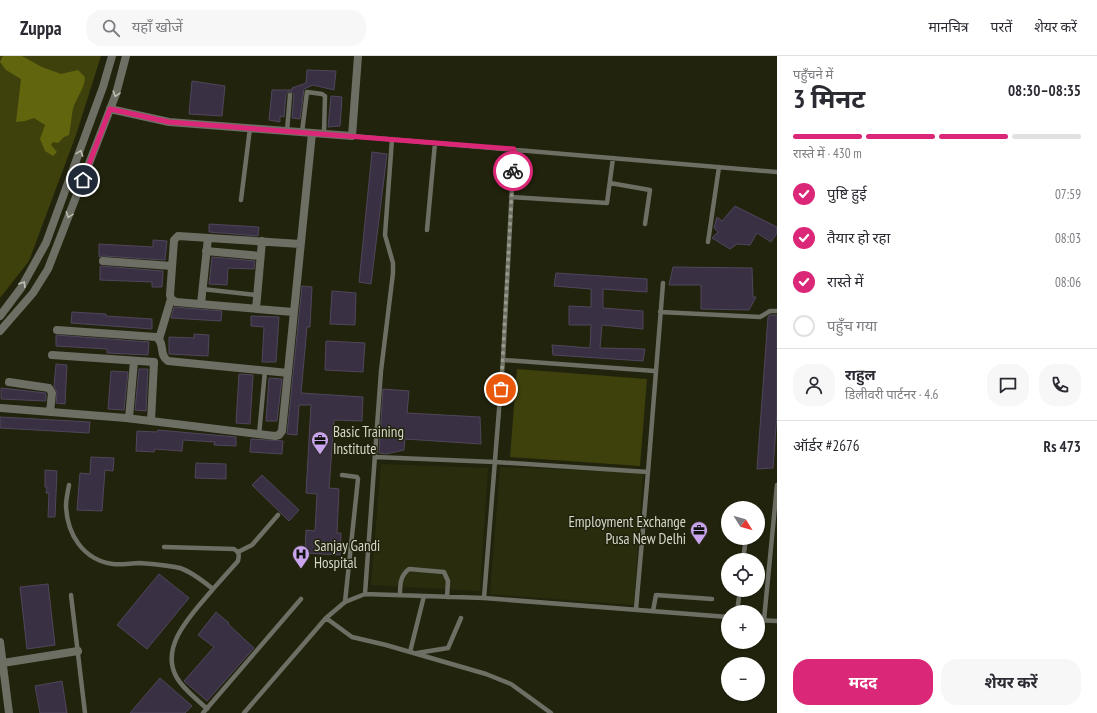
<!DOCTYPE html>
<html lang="hi">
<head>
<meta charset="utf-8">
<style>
  body { margin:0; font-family:"PT Sans Narrow","Noto Sans Devanagari",sans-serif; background:#f7f7f7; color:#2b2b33; height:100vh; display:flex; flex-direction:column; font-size:15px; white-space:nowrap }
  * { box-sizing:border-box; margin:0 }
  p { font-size:13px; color:#7c7c81 }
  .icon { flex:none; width:22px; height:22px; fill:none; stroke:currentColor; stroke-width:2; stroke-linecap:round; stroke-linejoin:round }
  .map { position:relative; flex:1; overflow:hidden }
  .details { display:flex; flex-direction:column; background:#fff; width:320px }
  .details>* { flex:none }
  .needle { width:26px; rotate:127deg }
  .buttons { position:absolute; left:721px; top:445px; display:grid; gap:8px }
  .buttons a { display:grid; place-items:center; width:44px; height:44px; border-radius:50%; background:#fff; box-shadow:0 1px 3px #0004; font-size:20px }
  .pin { position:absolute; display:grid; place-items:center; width:34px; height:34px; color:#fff; margin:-17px; border:2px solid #fff; border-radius:50%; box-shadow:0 1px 4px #0007 }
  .courier { position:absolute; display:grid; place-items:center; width:40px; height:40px; margin:-20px; border:3px solid #db2777; border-radius:50%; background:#fff; color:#222; box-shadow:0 1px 5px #0007 }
  .summary em { font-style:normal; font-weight:700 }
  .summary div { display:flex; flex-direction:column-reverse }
  .summary { display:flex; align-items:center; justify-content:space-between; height:68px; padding:0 16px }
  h1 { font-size:26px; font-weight:700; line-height:30px }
  .bar { display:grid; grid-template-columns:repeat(4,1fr); gap:6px 4px; align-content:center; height:48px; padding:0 16px }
  .bar i { height:5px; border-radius:3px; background:#e1e1e2 }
  .bar .on { background:#db2777 }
  .bar p { grid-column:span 4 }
  .line { display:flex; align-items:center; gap:10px; padding:0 16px; border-top:1px solid #e1e1e2 }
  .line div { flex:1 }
  .round { display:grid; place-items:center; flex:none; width:42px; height:42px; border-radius:16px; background:#f7f7f7 }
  ol { padding:0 16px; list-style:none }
  li { display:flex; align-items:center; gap:12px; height:44px }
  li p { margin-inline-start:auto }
  li .icon { padding:4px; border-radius:50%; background:#db2777; color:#fff; stroke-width:4 }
  li:last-child { color:#7c7c81 }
  li i { width:22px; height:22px; border:2px solid #e1e1e2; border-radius:50% }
  .button { display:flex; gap:8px; margin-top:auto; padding:8px 16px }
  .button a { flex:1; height:46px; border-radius:16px; background:#db2777; color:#fff; font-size:16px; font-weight:700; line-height:46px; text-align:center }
  .button a+a { background:#f7f7f7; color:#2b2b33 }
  header { display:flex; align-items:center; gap:24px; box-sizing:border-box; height:56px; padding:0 20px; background:#fff; border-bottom:1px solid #e1e1e2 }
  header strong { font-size:19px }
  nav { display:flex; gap:22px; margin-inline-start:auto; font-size:14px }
  .search { width:280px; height:36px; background:#f7f7f7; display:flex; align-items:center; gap:10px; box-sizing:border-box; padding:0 14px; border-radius:16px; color:#7c7c81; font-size:15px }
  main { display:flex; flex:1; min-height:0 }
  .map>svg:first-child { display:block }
</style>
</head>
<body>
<header>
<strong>Zuppa</strong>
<div class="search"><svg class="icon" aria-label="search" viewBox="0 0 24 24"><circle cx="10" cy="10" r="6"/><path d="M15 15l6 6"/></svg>यहाँ खोजें</div>
<nav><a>मानचित्र</a><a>परतें</a><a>शेयर करें</a></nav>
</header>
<main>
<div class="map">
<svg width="777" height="657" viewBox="0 0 777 657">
  <rect width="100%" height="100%" fill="#21230d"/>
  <path fill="#2a2c0e" d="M381,408L488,412L480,535L371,529Z
    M500,411L643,417L634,549L490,538Z"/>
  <path fill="#3e410c" d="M0,0H101L76,79L29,205L0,242Z
    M517,313L647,323L640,410L510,401Z"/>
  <path fill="#61650d" d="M3,0H22L42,11L61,18L78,14L85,21C85,33 76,41 73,53C71,62 71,70 69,79L64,81L58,87L53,86L51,89L57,96L53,100L45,95L40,83L45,69L34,62L25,65L16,66L21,23L6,14L0,6Z"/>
  <path fill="#3a3044" stroke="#50465b" d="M307,14L336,15L334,34L313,29L304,33L300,63L292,62L294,39L292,36H288L286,39L284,61L280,60V66L269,64L272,34H292V32L306,27Z
    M192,25L225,30L222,60L189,58Z
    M331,40L342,41L340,70L328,71Z
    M372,96L387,98L371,228L359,226Z
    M735,150L777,171V177L771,186L757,177L750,189L737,188L730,193L712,182L718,176L714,172L717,161L722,165Z
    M209,168L259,171L258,180L209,176Z
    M153,184L167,185L165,204L103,200L99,201V188L153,191Z
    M212,201L255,205L254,213L228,212L227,229L209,228Z
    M100,210L163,215L162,231H152V226L100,224Z
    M673,211L752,212L753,241H756L749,254L701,253V229H669Z
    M556,217L647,223V236L603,233V252L643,255V273L602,269L600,292L645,293L643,305L553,299L552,289L590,292L591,269H569V250L591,251V233L554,230Z
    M302,230L312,231L310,271H307L301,337L363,341L362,365L334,364L329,432L339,433L337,477H341L340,499L305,497L306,474L315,475L317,438L306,437L311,349H299L297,379L287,378Z
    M332,235L356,237L355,269L330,268Z
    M174,251L222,255L221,265L171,262Z
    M72,256L106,258V260L152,263V273L71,267Z
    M770,259H777V358L773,412L757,413L768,261Z
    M251,260L279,261L276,306H262L264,271L251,270Z
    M194,278L209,279L208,300L169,298V281L194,282Z
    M56,279L149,286L148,299L107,297V293L56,290Z
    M326,285L365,287L363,316L325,314Z
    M56,308L67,309L65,348L56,347L57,337L54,330Z
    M139,313H148L146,355L135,354Z
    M111,315L128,316L124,354L108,353Z
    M239,318L253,319L250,368L236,367Z
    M269,322L282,323L277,365H266Z
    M1,332L46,337V345L1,343Z
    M383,333L409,335L407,357L480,361L481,388L405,383L404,394L386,398L379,397Z
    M0,361L90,366L89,377L0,372Z
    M158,374L236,381V390L214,389L215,386L183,384L182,395L155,393L154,396L136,395L137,375L157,376Z
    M251,383L283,385L282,398L250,396Z
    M91,401L114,402L113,415L105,414L102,455L77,454L80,417L90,418Z
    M196,407L226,408V423L195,422Z
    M45,414L57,415L55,461H48L49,437H46L47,431H45Z
    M262,419L299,454L289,465L252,429Z
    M159,518L189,542L147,593L117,569Z
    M48,528L55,589L27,593L20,531Z
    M216,556L229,567L228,568L254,592L207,645L184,625L214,591L198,579Z
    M160,622L192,650L185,657H130Z
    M62,625L67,657H40L35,630Z"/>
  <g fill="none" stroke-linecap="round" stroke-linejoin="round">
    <path stroke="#6d6f64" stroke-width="4.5" d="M287,75L290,39
      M302,76L307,36L322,38L325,40L324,78
      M352,80L777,116
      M610,127L650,134L645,168
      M511,141L607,147L613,102
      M241,144L250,72
      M427,174L435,87
      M708,186L719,111
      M202,233L257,239
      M660,256L760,261L770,255H777
      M503,304L655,315
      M259,379L265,315
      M375,401L495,406L648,416
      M342,419L357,421L358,423L345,546
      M69,429C68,435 66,443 66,450C67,478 83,504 113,508C122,509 131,507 140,507C153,508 168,509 180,512C192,516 203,525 213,533C194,556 158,590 177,622C184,634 197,643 207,653
      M164,491L234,493C240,497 239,499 238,505L213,533
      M238,496L252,489L278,459
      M743,504L746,482
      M365,538L381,315L393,217V207L385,179L392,83
      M71,539L85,657
      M400,539C400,528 400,520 409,513L444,516L448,525L447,541
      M484,542L503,304L514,93
      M636,553L648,416L663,227
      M653,555L656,539L712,543
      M737,556L740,534
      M326,562L352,581L386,589L486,618L511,628L551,657
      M758,564L777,565
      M764,564L777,429
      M410,596L424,540
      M417,597L448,592L461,562
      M203,657L301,543
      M244,657L326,562L345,546L365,538L484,542L728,561"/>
    <path stroke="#6d6f64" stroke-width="8" d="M110,53L169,66L352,80L358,0
      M206,195L260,200
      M103,205L172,210
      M171,243L176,246L293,256
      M201,248L208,182
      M256,253L262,185
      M57,274L156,281C166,287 158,299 168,305L288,317
      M159,283L171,243L170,239L174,184L178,180L300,188
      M52,299L154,306L151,365
      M9,326L49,332L52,337L50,356
      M1,352L126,362L275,380L279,379L282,375L312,77
      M129,362L134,305
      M3,607L78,595"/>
    <path stroke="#6d6f64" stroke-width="8" d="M0,260L21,232L46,187L103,31L112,0
      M0,275L33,237L48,213L116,38L126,0
      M0,586L9,657"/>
  </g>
  <defs><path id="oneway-chevron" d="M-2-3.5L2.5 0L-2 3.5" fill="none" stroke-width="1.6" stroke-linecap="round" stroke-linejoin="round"/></defs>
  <g stroke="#bcbeb0">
    <use href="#oneway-chevron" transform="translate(116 38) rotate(108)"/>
    <use href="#oneway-chevron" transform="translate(80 97) rotate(-70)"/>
    <use href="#oneway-chevron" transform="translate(69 159) rotate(111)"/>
    <use href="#oneway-chevron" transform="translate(23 228) rotate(-58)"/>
  </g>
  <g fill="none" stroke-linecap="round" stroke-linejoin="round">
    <path stroke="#979988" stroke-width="4" stroke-dasharray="0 7.2" d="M501,333L513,115"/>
    <path stroke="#db2777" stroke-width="5" d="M83,124L110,53L169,66L514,93L513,115"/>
  </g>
  <defs>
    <g id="office-pin" transform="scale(0.9)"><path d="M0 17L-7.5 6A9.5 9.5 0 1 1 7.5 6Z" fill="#c9a5ee" stroke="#21230d"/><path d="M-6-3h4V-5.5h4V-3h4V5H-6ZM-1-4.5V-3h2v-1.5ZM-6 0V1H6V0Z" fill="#111"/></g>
    <g id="hospital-pin" transform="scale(0.9)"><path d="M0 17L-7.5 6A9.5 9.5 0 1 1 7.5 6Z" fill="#c9a5ee" stroke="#21230d"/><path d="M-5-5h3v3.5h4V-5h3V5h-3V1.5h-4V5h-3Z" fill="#111"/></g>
  </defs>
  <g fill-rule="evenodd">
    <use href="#office-pin" x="320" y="384"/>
    <use href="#office-pin" x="699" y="474"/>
    <use href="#hospital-pin" x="301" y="498"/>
  </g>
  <g text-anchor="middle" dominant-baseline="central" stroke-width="3" stroke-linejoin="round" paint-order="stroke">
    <g font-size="15" fill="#d6d8ca" stroke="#21230d" text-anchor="start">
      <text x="333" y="375">Basic Training<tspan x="333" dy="17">Institute</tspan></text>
      <text x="686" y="465" text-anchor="end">Employment Exchange<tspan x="686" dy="17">Pusa New Delhi</tspan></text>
      <text x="314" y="489">Sanjay Gandi<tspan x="314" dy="17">Hospital</tspan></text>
    </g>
  </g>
</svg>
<div class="buttons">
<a><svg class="needle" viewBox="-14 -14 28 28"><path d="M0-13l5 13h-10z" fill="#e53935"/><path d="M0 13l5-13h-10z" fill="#7c7c81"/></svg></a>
<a><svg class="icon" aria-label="locate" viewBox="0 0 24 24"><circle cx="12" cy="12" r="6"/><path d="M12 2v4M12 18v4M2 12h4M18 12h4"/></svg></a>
<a>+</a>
<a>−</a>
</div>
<div class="pin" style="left:501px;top:333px;background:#ea580c"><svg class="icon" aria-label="bag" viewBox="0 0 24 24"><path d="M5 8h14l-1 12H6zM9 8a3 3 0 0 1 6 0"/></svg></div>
<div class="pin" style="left:83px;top:124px;background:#1f2937"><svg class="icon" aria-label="home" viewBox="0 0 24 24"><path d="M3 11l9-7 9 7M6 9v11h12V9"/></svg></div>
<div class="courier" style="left:513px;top:115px"><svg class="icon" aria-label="bike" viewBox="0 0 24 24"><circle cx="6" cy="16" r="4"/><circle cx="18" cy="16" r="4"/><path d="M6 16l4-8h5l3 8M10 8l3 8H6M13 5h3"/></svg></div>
</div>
<section class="details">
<div class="summary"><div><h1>3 मिनट</h1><p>पहुँचने में</p></div><em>08:30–08:35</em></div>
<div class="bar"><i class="on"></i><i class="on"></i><i class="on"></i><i></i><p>रास्ते में · 430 m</p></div>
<ol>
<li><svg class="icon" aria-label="check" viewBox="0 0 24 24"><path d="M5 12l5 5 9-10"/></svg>पुष्टि हुई<p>07:59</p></li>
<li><svg class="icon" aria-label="check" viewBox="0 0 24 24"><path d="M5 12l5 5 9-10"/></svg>तैयार हो रहा<p>08:03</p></li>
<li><svg class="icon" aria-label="check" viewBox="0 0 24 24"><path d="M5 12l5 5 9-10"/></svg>रास्ते में<p>08:06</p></li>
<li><i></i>पहुँच गया</li>
</ol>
<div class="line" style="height:72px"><a class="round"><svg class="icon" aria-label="person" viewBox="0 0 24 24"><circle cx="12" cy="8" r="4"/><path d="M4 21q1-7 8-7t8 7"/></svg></a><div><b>राहुल</b><p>डिलीवरी पार्टनर · 4.6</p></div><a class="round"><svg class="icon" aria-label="chat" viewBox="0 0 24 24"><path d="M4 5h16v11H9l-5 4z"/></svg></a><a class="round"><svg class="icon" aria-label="phone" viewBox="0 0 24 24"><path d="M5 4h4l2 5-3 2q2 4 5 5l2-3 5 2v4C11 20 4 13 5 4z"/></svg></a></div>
<div class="line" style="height:52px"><div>ऑर्डर #2676</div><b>Rs 473</b></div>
<div class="button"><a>मदद</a><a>शेयर करें</a></div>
</section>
</main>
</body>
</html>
